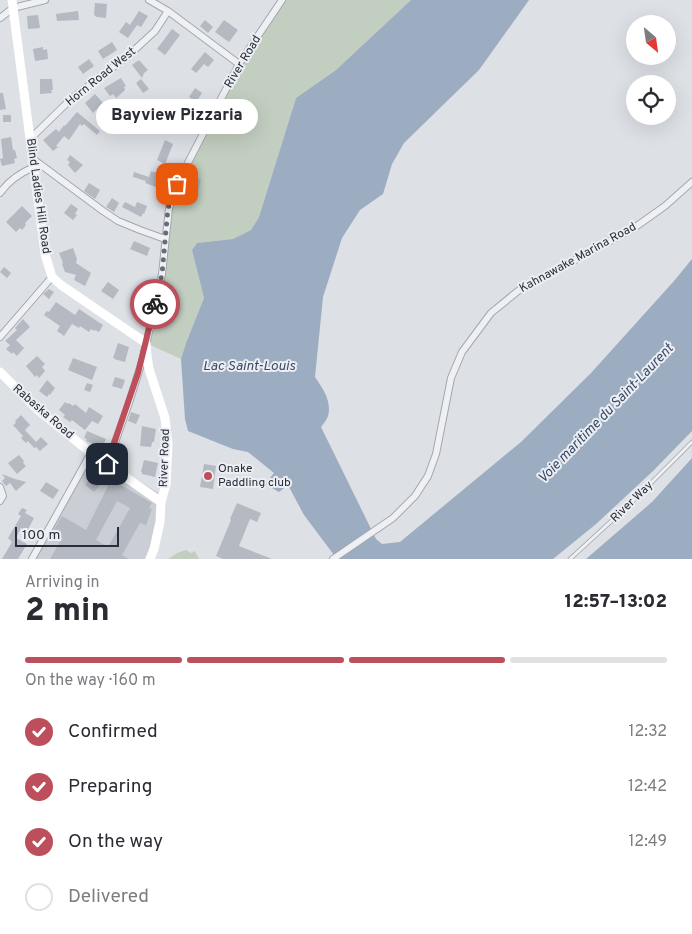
<!DOCTYPE html>
<html lang="en">
<head>
<meta charset="utf-8">
<style>
  body { margin:0; font-family:Overpass,sans-serif; background:#f7f7f7; color:#2b2b33; height:100vh; display:flex; flex-direction:column; font-size:19px; white-space:nowrap }
  * { box-sizing:border-box; margin:0 }
  p { font-size:16px; color:#7c7c81 }
  .icon { flex:none; width:28px; height:28px; fill:none; stroke:currentColor; stroke-width:2; stroke-linecap:round; stroke-linejoin:round }
  .map { position:relative; height:559px; overflow:hidden }
  .sheet { display:flex; flex-direction:column; background:#fff; flex:1 }
  .sheet>* { flex:none }
  .needle { width:32px; rotate:151deg }
  .controls { position:absolute; left:626px; top:15px; display:grid; gap:10px }
  .controls a { display:grid; place-items:center; width:50px; height:50px; border-radius:50%; background:#fff; box-shadow:0 5px 20px #0002; font-size:25px }
  .scale { position:absolute; left:15px; bottom:12px; width:104px; box-sizing:border-box; padding-left:5px; border:2px solid #282e39; border-top:0; font-size:14px; line-height:18px; white-space:nowrap; color:#282e39; -webkit-text-stroke:4px #eceef3; paint-order:stroke }
  .pin { position:absolute; display:grid; place-items:center; width:42px; height:42px; color:#fff; margin:-21px; border-radius:10px; box-shadow:0 2px 8px #0006 }
  .courier { position:absolute; display:grid; place-items:center; width:50px; height:50px; margin:-25px; border:4px solid #bc4f5b; border-radius:50%; background:#fff; color:#222; box-shadow:0 1px 6px #0007 }
  .bubble { position:absolute; height:35px; border-radius:18px; background:#fff; box-shadow:0 5px 20px #0002; font-size:16px; font-weight:800; line-height:35px; text-align:center }
  .headline em { font-style:normal; font-weight:800 }
  .headline div { display:flex; flex-direction:column-reverse }
  .headline { display:flex; align-items:center; justify-content:space-between; height:85px; padding:0 25px }
  h1 { font-size:32px; font-weight:800; line-height:38px }
  .bar { display:grid; grid-template-columns:repeat(4,1fr); gap:8px 5px; align-content:center; height:60px; padding:0 25px }
  .bar i { height:6px; border-radius:4px; background:#e1e1e2 }
  .bar .active { background:#bc4f5b }
  .bar p { grid-column:span 4 }
  ol { padding:0 25px; list-style:none }
  li { display:flex; align-items:center; gap:15px; height:55px }
  li p { margin-inline-start:auto }
  li .icon { padding:5px; border-radius:50%; background:#bc4f5b; color:#fff; stroke-width:4 }
  li:last-child { color:#7c7c81 }
  li i { width:28px; height:28px; border:2px solid #e1e1e2; border-radius:50% }
  .map>svg:first-child { display:block }
</style>
</head>
<body>
<div class="map">
<svg width="692" height="559" viewBox="0 0 692 559">
  <rect width="100%" height="100%" fill="#dde0e5"/>
  <path fill="#cbcfd5" d="M91,452L162,495L149,551L145,559H34Z"/>
  <path fill="#c2cebf" d="M282,0H411L336,70L296,98L259,217L251,230L233,239L197,243L192,250L204,298L186,343L181,359L146,343L162,274L169,208L239,64Z
    M186,550L191,553L195,551L199,559H168L177,553Z"/>
  <path fill="#9cacc1" d="M411,0H529L479,70L404,143L392,164L383,194L360,210L342,238L323,297L315,377C323,389 332,401 328,416C327,419 324,423 321,427L376,539L382,544L400,542L521,442L591,373L674,281L692,259V431L653,471L596,524L553,559H337L304,515L288,485L279,492L265,484L274,473L248,452L233,449L188,431L185,419L181,359L186,343L204,298L192,250L197,243L233,239L251,230L259,217L296,98L336,70Z
    M692,458V559H586L652,502Z"/>
  <path fill="#b5b9c1" fill-rule="evenodd" d="M95,3L107,4L106,18L97,17L94,15Z
    M78,11L79,20L57,21L56,14Z
    M139,11L148,16L141,27L137,25L128,38L119,32L126,22L130,25Z
    M38,15L40,28L28,29L27,16Z
    M205,20L213,27L208,33L200,26Z
    M224,20L238,30L229,42L215,32Z
    M172,29L180,35L165,55L157,49Z
    M112,42L117,50L103,59L98,51Z
    M43,47V50L47,49L48,59L35,61L33,49Z
    M205,52L214,60L208,67L204,64L196,73L191,69Z
    M89,59L94,66L83,74L78,67Z
    M139,60L148,70L144,73L142,78L132,65Z
    M121,78L126,86L124,87L125,90L116,98L113,94L110,96L104,88Z
    M40,79H52L53,90H51L52,93L40,94Z
    M141,79L149,89L143,93L136,83Z
    M195,88L202,93L196,102L189,97Z
    M0,93H3L6,109L0,110Z
    M95,94L103,103L93,113L85,103Z
    M178,102L186,108L175,126L166,120Z
    M77,112L100,131L97,135L84,124L82,126L80,124L69,140L64,136L56,146L58,147L53,151L43,140L56,129L59,132L64,125L65,126Z
    M3,115H11V122H3Z
    M11,137L13,150H15L17,158L14,159L15,163L2,166L0,159L3,158L1,139Z
    M165,140L173,144L165,164L157,160Z
    M70,155L83,165L75,173L68,165L70,162L67,160Z
    M151,171L160,174L156,187L145,183L146,181L133,177L134,172L149,177Z
    M188,174L201,180L198,190L192,187L191,189L182,186Z
    M89,183L100,190L95,199L84,191Z
    M112,198L119,203L114,212L106,207Z
    M125,202L135,207L137,202L147,206L144,214L143,213L141,217L122,207Z
    M71,204L78,209L75,214L77,215L73,220L64,213Z
    M22,206L32,216L25,223L26,225L22,230L20,228L16,232L6,222Z
    M134,241L150,248L147,256L130,249Z
    M73,248L77,259L76,263L91,273L85,286L74,280L76,275L65,272L62,264L63,263L59,253Z
    M4,267L11,273L7,278L0,272Z
    M108,282L119,290L113,299L101,291Z
    M141,284L149,288L147,291L149,292L144,303L134,299Z
    M49,289L54,292L49,299L43,294Z
    M56,302L75,315L79,309L103,325L99,332L95,330L94,331L91,329L89,332L80,326L79,328L72,324L64,336L57,331L60,326L44,315L47,311L49,312Z
    M23,319L30,327L16,340L24,348L17,356L13,352L12,354L6,349L10,345L5,341L17,330L15,328Z
    M118,343L129,347L125,362L114,359L115,358H113Z
    M37,356L45,364L42,367L45,371L39,378L37,375L35,377L26,366Z
    M73,358L97,367L92,380L68,370Z
    M115,377L125,380L122,389L112,386Z
    M47,380L55,388L50,395L49,394L47,397L39,391Z
    M87,383L93,385L90,392L84,390Z
    M65,402L68,404L69,403L73,406L75,404L86,413L89,407L103,416L98,424L92,421L85,430L72,420L70,422L63,417L65,415L59,410Z
    M131,412L140,415L136,424L128,421Z
    M21,415L30,425L25,430L36,442L41,437L48,444L40,451L36,447L34,448L28,441L26,443L21,438L23,436L13,425L16,423L15,421Z
    M142,426L156,429L154,442H152L151,447L140,446Z
    M87,431L106,439L102,448L86,441L87,439L84,438Z
    M19,455L24,461L23,463L26,466L17,474L8,463Z
    M144,460L158,463L155,477L142,474V472H141Z
    M204,464L216,466L213,489L200,487Z
    M2,474L15,479L26,482L16,491L10,483L6,486L2,481L5,478Z
    M93,474L103,481L94,492L85,485Z
    M114,481L152,503L149,508L152,509L146,525L140,523L122,555L129,559H50L62,538L55,534L58,531L54,529L62,516L86,530L109,484L112,486ZM117,501L130,508L108,547L96,540Z
    M46,482L59,490L53,499L40,491Z
    M237,503L261,513L257,522L250,519L239,546L272,559H223L216,556L231,520L230,519Z
    M22,508L27,510L25,513L34,518L27,531L21,528L16,538L27,544L18,559H2L12,542L8,538L21,516L18,514Z"/>
  <g fill="none" stroke-linecap="round" stroke-linejoin="round">
    <g stroke="#a3a7ae" stroke-width="4.5">
      <path id="lane" d="M570,559L631,503L692,442"/>
    </g>
    <g stroke="#a3a7ae" stroke-width="8">
      <path id="street" d="M149,0L168,11L239,64
        M0,18L13,8L45,0
        M30,139L70,100L129,55L155,31L168,11
        M33,159L103,211L118,221L140,230L165,239
        M0,193C9,180 20,173 34,167
        M0,337L52,277
        M107,465L129,403L143,358L162,274L169,208L177,184L239,64L282,0
        M0,487L3,496L0,501
        M32,559L91,453
        M333,559L393,518L415,496L428,476L436,454L451,378L462,352L491,313L518,291L634,228L665,206L692,182"/>
    </g>
    <use href="#lane" stroke="#eff0f4" stroke-width="3"/>
    <use href="#street" stroke="#eff0f4" stroke-width="6"/>
    <path stroke="#fff" stroke-width="9" d="M12,0L45,254L52,277L61,285L146,343L147,356L149,369L165,418L168,444L166,484L161,502L160,522L154,549L150,559
      M0,372L38,410L91,453L161,502"/>
  </g>
  <g fill="none" stroke-linecap="round" stroke-linejoin="round">
    <path stroke="#676c75" stroke-width="5" stroke-dasharray="0 9" d="M155,304L162,274L168,208L177,184"/>
    <path stroke="#bc4f5b" stroke-width="6" d="M107,464L138,373L155,304"/>
  </g>
  <circle fill="#bc4f5b" stroke="#eceef3" stroke-width="2" cx="208" cy="476" r="5"/>
  <g text-anchor="middle" dominant-baseline="central" stroke-width="4" stroke-linejoin="round" paint-order="stroke">
    <g font-size="12" fill="#282e39" stroke="#eceef3">
      <text transform="translate(243 62) rotate(-59)">River Road</text>
      <text transform="translate(101 77) rotate(-39)">Horn Road West</text>
      <text transform="translate(38 196) rotate(82)">Blind Ladies Hill Road</text>
      <text transform="translate(578 258) rotate(-29)">Kahnawake Marina Road</text>
      <text transform="translate(43 412) rotate(41)">Rabaska Road</text>
      <text transform="translate(165 458) rotate(-88)">River Road</text>
      <text transform="translate(632 502) rotate(-44)">River Way</text>
    </g>
    <g font-size="12" fill="#282e39" stroke="#eceef3" text-anchor="start">
      <text x="218" y="469">Onake<tspan x="218" dy="14">Paddling club</tspan></text>
    </g>
    <g font-size="14" font-style="italic" fill="#384b68" stroke="#eceef3">
      <text x="249" y="366">Lac Saint-Louis</text>
      <text transform="translate(606 414) rotate(-46)">Voie maritime du Saint-Laurent</text>
    </g>
  </g>
</svg>
<div class="controls">
<a><svg class="needle" viewBox="-14 -14 28 28"><path d="M0-13l5 13h-10z" fill="#e53935"/><path d="M0 13l5-13h-10z" fill="#7c7c81"/></svg></a>
<a><svg class="icon" aria-label="locate" viewBox="0 0 24 24"><circle cx="12" cy="12" r="6"/><path d="M12 2v4M12 18v4M2 12h4M18 12h4"/></svg></a>
</div>
<div class="scale">100 m</div>
<div class="pin" style="left:177px;top:184px;background:#ea580c"><svg class="icon" aria-label="bag" viewBox="0 0 24 24"><path d="M5 8h14l-1 12H6zM9 8a3 3 0 0 1 6 0"/></svg></div>
<div class="pin" style="left:107px;top:464px;background:#1f2937"><svg class="icon" aria-label="home" viewBox="0 0 24 24"><path d="M3 11l9-7 9 7M6 9v11h12V9"/></svg></div>
<div class="courier" style="left:155px;top:304px"><svg class="icon" aria-label="bike" viewBox="0 0 24 24"><circle cx="6" cy="16" r="4"/><circle cx="18" cy="16" r="4"/><path d="M6 16l4-8h5l3 8M10 8l3 8H6M13 5h3"/></svg></div>
<div class="bubble" style="left:96px;top:99px;width:162px">Bayview Pizzaria</div>
</div>
<section class="sheet">
<div class="headline"><div><h1>2 min</h1><p>Arriving in</p></div><em>12:57–13:02</em></div>
<div class="bar"><i class="active"></i><i class="active"></i><i class="active"></i><i></i><p>On the way · 160 m</p></div>
<ol>
<li><svg class="icon" aria-label="check" viewBox="0 0 24 24"><path d="M5 12l5 5 9-10"/></svg>Confirmed<p>12:32</p></li>
<li><svg class="icon" aria-label="check" viewBox="0 0 24 24"><path d="M5 12l5 5 9-10"/></svg>Preparing<p>12:42</p></li>
<li><svg class="icon" aria-label="check" viewBox="0 0 24 24"><path d="M5 12l5 5 9-10"/></svg>On the way<p>12:49</p></li>
<li><i></i>Delivered</li>
</ol>
</section>
</body>
</html>
